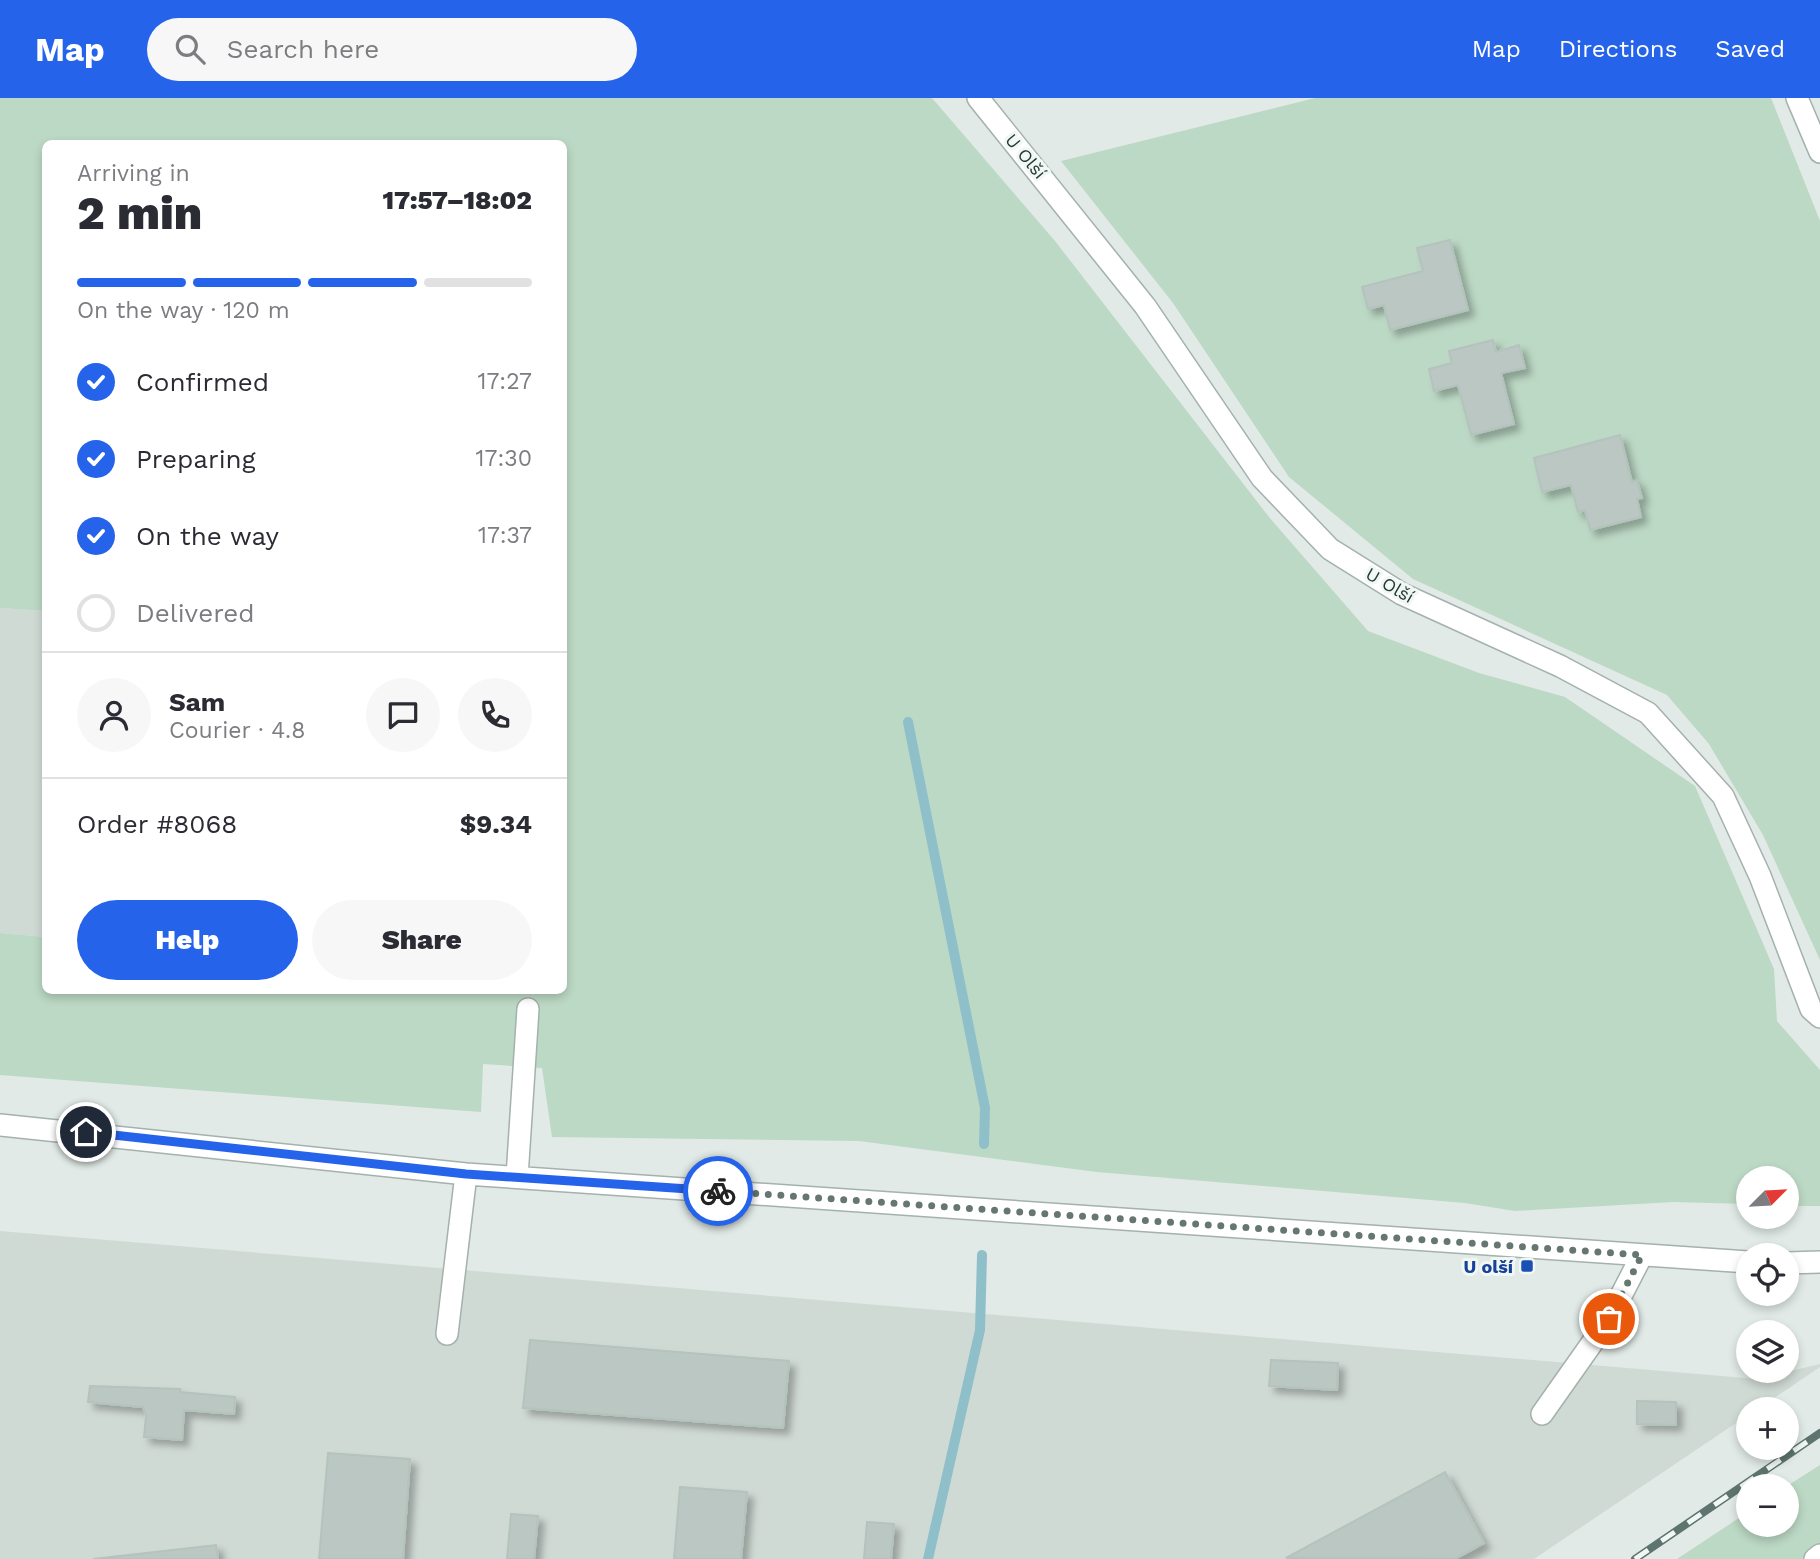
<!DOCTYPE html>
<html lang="en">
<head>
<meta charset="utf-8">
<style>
  body { margin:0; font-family:"Work Sans",sans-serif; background:#f7f7f7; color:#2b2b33; height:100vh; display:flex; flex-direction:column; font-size:26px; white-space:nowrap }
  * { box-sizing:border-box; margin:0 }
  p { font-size:23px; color:#7c7c81 }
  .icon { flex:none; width:38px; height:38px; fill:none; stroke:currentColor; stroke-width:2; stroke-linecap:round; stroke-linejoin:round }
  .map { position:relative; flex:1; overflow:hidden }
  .details { position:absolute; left:42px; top:42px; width:525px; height:854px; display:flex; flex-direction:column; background:#fff; border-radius:10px; box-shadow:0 4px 10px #0003 }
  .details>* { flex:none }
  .needle { width:46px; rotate:66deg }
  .controls { position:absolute; left:1736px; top:1068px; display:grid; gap:14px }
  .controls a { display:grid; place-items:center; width:63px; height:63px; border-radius:50%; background:#fff; box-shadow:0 4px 10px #0003; font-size:35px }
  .pin { position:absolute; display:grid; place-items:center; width:60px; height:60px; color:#fff; margin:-30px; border:4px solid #fff; border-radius:50%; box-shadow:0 2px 7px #0007 }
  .courier { position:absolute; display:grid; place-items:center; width:70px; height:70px; margin:-35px; border:5px solid #2563eb; border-radius:50%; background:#fff; color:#222; box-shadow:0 2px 9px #0007 }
  .head em { font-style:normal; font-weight:800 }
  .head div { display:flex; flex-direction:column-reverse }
  .head { display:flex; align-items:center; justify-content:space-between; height:119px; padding:0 35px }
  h1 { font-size:46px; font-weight:800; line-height:52px }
  .bar { display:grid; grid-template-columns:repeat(4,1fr); gap:10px 7px; align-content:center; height:84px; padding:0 35px }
  .bar i { height:9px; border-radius:5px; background:#e1e1e2 }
  .bar .on { background:#2563eb }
  .bar p { grid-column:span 4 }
  .line { display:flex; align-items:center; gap:18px; padding:0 35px; border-top:2px solid #e1e1e2 }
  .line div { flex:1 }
  .round { display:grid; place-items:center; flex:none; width:74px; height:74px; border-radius:37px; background:#f7f7f7 }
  ol { padding:0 35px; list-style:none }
  li { display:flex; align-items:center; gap:21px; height:77px }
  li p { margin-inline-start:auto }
  li .icon { padding:7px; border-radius:50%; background:#2563eb; color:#fff; stroke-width:4 }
  li:last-child { color:#7c7c81 }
  li i { width:38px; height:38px; border:4px solid #e1e1e2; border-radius:50% }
  .cta { display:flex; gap:14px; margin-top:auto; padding:14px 35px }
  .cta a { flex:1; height:80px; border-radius:42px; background:#2563eb; color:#fff; font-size:28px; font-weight:800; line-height:80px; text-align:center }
  .cta a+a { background:#f7f7f7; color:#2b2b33 }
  header { display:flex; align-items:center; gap:42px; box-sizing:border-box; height:98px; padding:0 35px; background:#2563eb; color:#fff }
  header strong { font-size:33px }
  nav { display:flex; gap:38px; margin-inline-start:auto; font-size:24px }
  .search { width:490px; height:63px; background:#f7f7f7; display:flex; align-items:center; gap:18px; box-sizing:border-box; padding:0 24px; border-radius:38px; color:#7c7c81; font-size:26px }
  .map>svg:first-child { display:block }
</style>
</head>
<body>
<header>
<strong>Map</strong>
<div class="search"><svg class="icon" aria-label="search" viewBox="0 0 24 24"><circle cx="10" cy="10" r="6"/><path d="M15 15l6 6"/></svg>Search here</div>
<nav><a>Map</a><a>Directions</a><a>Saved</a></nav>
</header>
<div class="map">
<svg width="1820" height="1461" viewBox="0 0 1820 1461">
  <defs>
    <filter id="shadow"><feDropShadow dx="6" dy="6" stdDeviation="3.5" flood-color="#0004"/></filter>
  </defs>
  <rect width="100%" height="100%" fill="#e1eae6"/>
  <path fill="#d0dad5" d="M0,510L45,513V839L0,835Z
    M0,1133L1757,1281L1820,1266V1269L1758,1311H1748V1317L1534,1461H0Z"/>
  <path fill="#bcd9c5" d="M0,0H932L1055,143L1269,419L1368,533L1479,575L1565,599L1695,688L1774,871L1777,923L1820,972V1108H1787V1080H1748V1106L1673,1104L1515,1113L1465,1105L1097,1074L859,1043L552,1039L542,970L483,966L481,1014L0,977V835L45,839L46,892H564V46H46L45,513L0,510Z
    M1315,0H1771L1820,123V862L1763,737L1709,646L1667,597L1413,481L1289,379L1173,205L1061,63Z
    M1820,1367V1461H1677L1748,1414V1426H1787V1388Z"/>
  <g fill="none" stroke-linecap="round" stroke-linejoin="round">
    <path stroke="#8fc0ca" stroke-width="10" d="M908,624L985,1010L984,1046
      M928,1461L980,1232L982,1157"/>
  </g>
  <path fill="#bac7c2" stroke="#b4c3bd" stroke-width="2" filter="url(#shadow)" d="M1450,142L1468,212L1390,232L1384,207L1368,211L1362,189L1423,173L1417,150Z
    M1493,242L1496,254L1519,247L1525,270L1501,275L1514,326L1471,337L1458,287L1434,293L1429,271L1452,265L1449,253Z
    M1620,337L1632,384L1637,382L1642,400L1637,401L1641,419L1590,432L1585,412L1578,414L1571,387L1542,394L1534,360Z
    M530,1242L789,1263L783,1330L523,1310Z
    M1271,1262L1338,1265L1337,1292L1269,1288Z
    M90,1288L180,1291V1294L235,1299L234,1316L184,1312L182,1342L144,1339L146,1318L143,1309L88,1304Z
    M1637,1303L1676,1304V1327L1637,1326Z
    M328,1355L410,1361L403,1461H319Z
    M1445,1374L1484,1445L1455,1461L1286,1460Z
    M680,1389L747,1394L741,1461H674Z
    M511,1416L538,1418L534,1461H507Z
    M867,1424L894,1426L891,1461H864Z
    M216,1447L218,1461H93Z"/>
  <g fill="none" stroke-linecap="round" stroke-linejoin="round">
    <g stroke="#a4b1ad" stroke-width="24">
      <path id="minor" d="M978,0L1145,208L1262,380L1330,451L1402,496L1560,568L1648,615L1723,698L1760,778L1811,911L1820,919
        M1797,0L1820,54
        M0,1027L466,1076L1748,1164
        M517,1079L528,911
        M1787,1165L1820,1164
        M447,1236L466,1076
        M1542,1316L1609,1221L1642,1157
        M1815,1461L1820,1457"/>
    </g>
    <use href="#minor" stroke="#fff" stroke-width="21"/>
    <g stroke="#5e756f" stroke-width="8">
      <path id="rail" d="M1635,1461L1820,1335"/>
    </g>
    <use href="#rail" stroke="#f1f7f4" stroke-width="5" stroke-dasharray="16" stroke-linecap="butt"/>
  </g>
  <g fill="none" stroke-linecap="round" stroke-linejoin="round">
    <path stroke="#667772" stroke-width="7" stroke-dasharray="0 12.6" d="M718,1093L1642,1157L1609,1221"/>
    <path stroke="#2563eb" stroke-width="9" d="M86,1034L466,1076L718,1093"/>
  </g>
  <rect fill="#1a4fb4" stroke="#f1f7f4" stroke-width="2.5" x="1520" y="1161" width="14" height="14" rx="3.5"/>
  <g text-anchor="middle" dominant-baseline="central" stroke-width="6" stroke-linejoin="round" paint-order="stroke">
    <g font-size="18" fill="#233934" stroke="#f1f7f4">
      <text transform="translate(1026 58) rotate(50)">U Olší</text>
      <text transform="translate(1390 487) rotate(30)">U Olší</text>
    </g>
    <g font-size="18" font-weight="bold" fill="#164399" stroke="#f1f7f4" text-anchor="end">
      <text x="1513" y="1168">U olší</text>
    </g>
  </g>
</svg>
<div class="controls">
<a><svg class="needle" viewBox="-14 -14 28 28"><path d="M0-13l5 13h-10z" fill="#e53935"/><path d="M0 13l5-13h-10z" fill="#7c7c81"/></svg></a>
<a><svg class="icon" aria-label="locate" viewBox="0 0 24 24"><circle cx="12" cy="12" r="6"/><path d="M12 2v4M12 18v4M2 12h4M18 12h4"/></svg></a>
<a><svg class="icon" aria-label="layers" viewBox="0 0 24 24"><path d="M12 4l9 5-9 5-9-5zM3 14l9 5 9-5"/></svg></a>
<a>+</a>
<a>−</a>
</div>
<div class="pin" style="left:1609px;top:1221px;background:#ea580c"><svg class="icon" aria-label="bag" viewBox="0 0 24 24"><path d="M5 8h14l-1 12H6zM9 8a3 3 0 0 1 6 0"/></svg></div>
<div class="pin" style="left:86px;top:1034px;background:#1f2937"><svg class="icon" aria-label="home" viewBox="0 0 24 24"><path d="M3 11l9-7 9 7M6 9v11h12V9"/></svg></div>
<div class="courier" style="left:718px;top:1093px"><svg class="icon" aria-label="bike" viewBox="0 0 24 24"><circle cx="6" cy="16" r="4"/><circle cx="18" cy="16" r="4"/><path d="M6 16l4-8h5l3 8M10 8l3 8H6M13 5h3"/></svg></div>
<section class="details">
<div class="head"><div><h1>2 min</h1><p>Arriving in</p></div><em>17:57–18:02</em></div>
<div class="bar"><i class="on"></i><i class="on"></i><i class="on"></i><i></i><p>On the way · 120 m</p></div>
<ol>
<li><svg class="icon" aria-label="check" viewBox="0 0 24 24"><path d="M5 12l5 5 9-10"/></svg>Confirmed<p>17:27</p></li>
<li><svg class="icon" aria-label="check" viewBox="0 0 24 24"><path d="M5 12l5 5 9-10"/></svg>Preparing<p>17:30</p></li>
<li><svg class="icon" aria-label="check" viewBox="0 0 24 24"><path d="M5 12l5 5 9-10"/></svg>On the way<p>17:37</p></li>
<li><i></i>Delivered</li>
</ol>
<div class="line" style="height:126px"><a class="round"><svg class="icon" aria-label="person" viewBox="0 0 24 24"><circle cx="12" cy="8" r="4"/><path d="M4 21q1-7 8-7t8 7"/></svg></a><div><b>Sam</b><p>Courier · 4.8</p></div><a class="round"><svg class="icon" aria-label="chat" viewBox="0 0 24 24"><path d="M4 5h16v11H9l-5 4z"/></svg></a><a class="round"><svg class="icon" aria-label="phone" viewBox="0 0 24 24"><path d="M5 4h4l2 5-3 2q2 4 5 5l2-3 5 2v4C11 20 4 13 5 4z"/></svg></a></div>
<div class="line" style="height:91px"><div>Order #8068</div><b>$9.34</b></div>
<div class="cta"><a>Help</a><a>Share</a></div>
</section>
</div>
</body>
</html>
